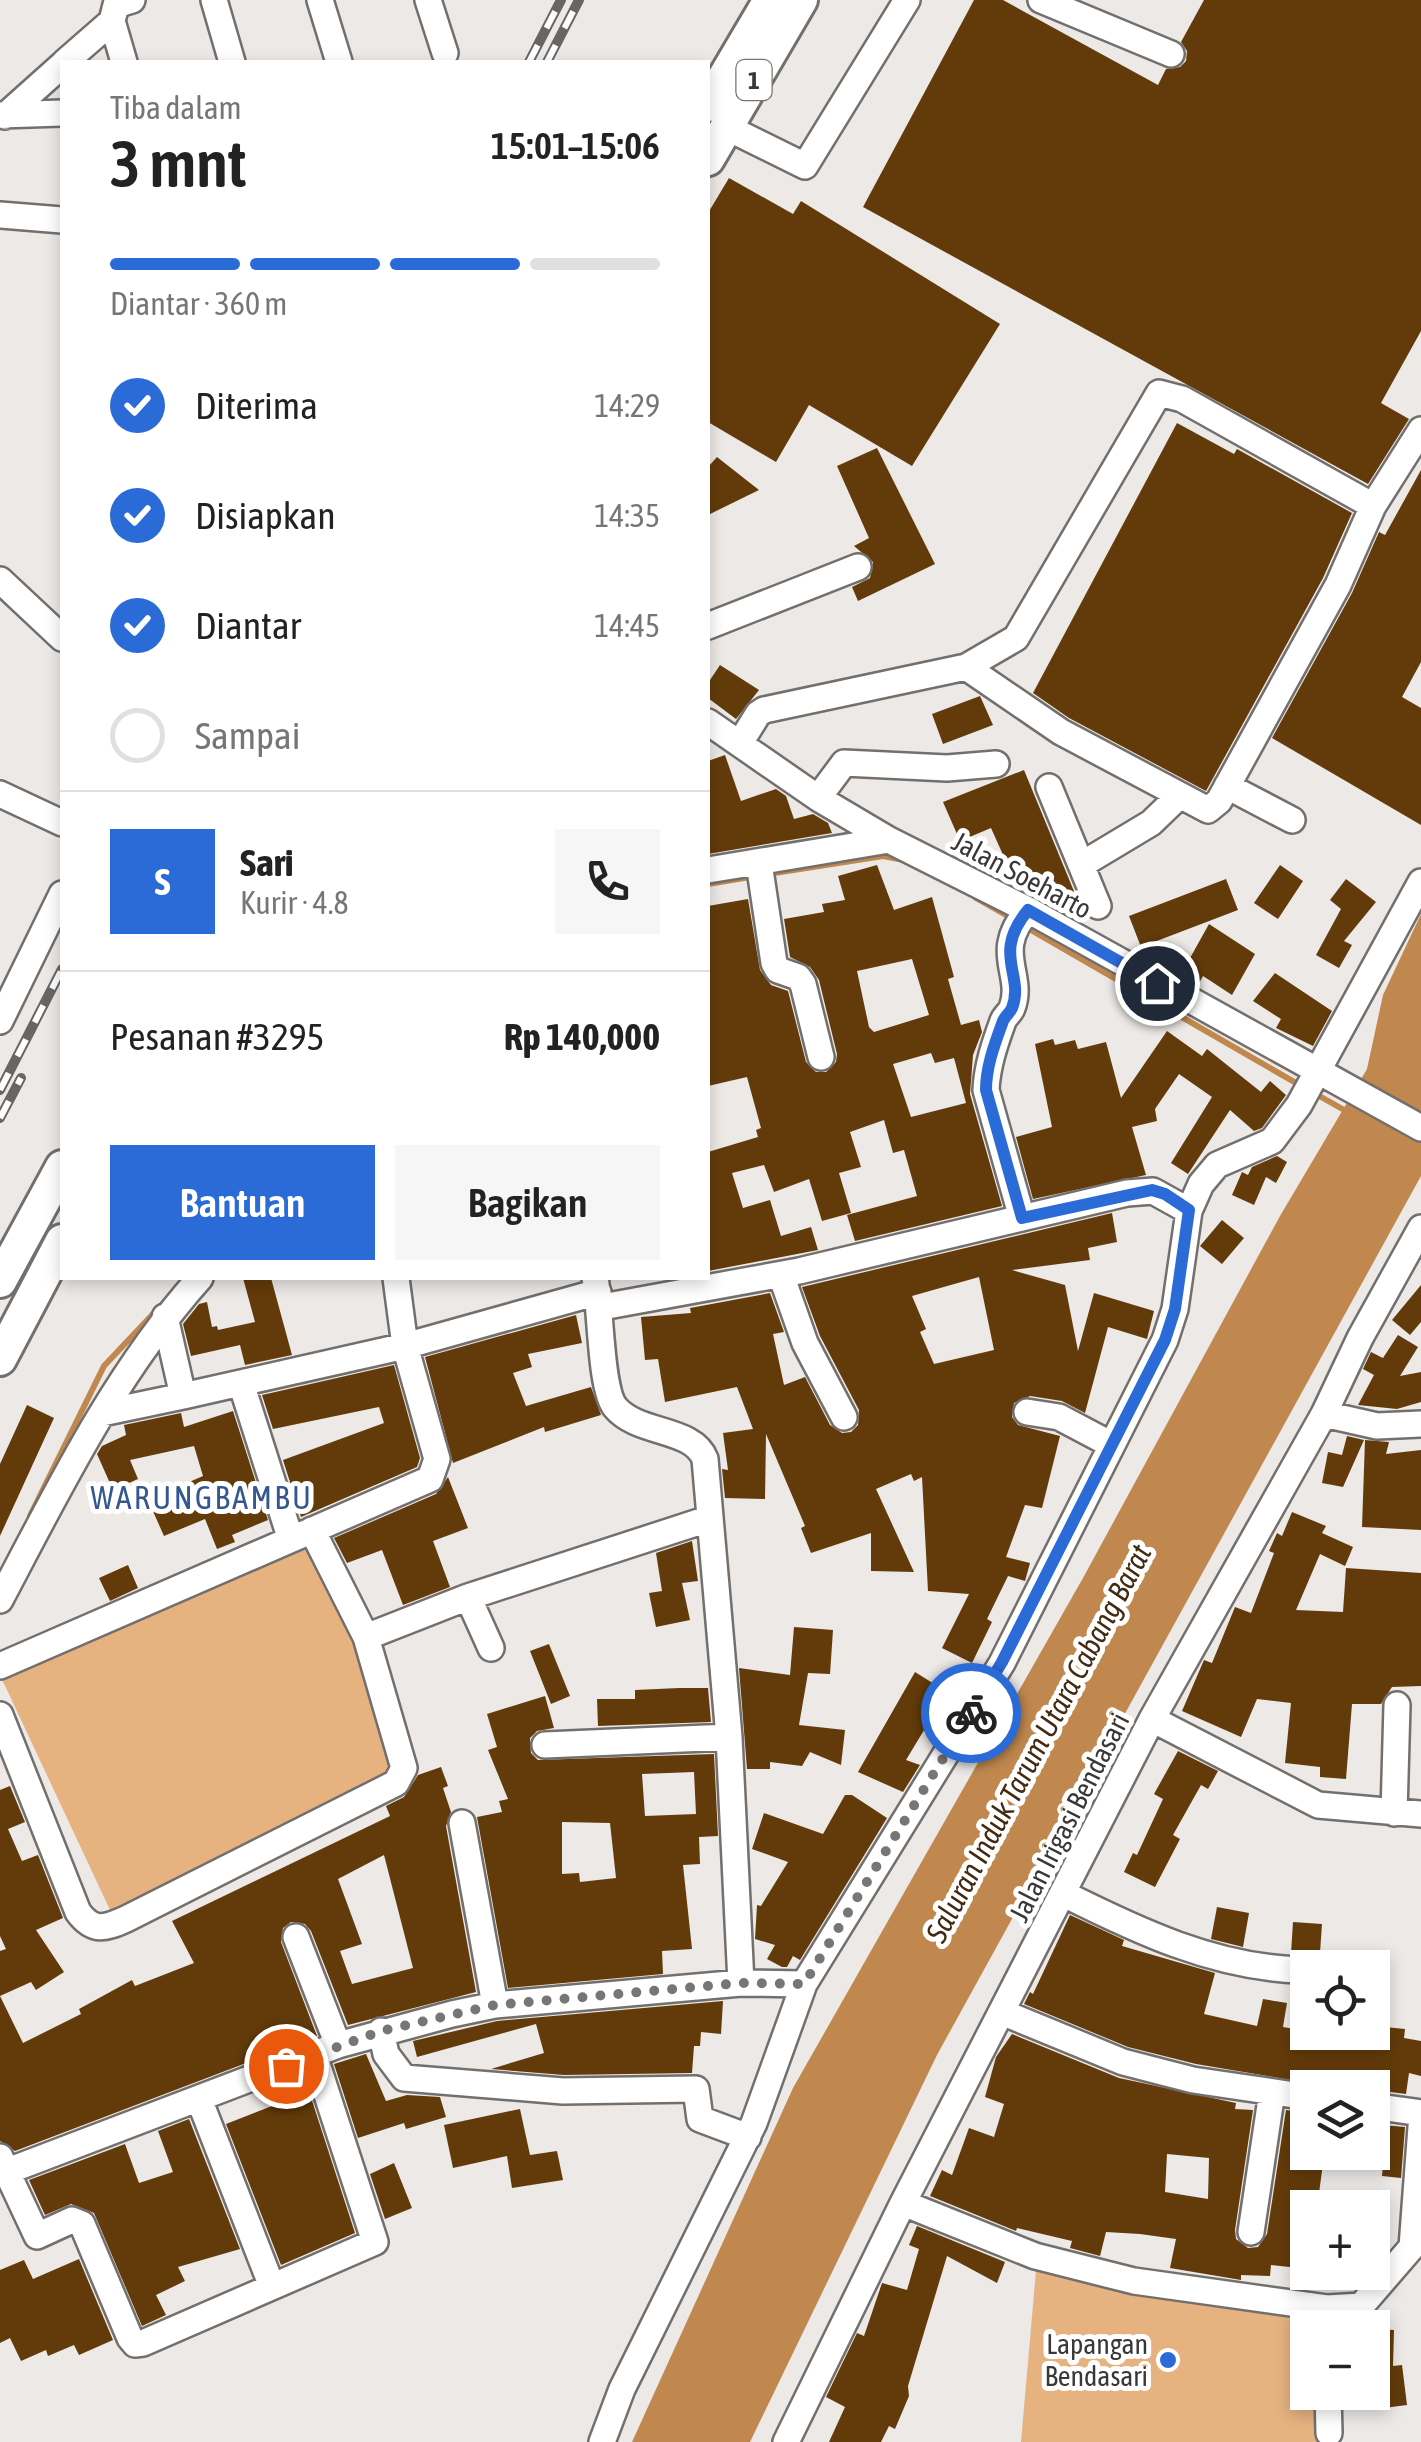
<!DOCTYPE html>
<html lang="id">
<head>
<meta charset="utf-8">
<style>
  body { margin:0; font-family:"Asap Condensed",sans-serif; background:#f6f6f6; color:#222; height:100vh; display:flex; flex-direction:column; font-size:38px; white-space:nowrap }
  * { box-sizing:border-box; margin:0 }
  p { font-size:32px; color:#767676 }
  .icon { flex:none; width:55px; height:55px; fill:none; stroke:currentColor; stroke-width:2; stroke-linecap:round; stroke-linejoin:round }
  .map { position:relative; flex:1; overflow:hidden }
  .sheet { position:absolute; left:60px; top:60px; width:650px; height:1220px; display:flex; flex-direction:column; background:#fff; border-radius:0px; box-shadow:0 5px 15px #0003 }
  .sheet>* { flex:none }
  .buttons { position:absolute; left:1290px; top:1950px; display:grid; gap:20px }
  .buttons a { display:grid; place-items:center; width:100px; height:100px; border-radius:0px; background:#fff; box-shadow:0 5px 15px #0003; font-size:50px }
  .pin { position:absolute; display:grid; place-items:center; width:85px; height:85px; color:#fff; margin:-42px; border:5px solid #fff; border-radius:50%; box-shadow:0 2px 10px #0007 }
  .courier { position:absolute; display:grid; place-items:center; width:100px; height:100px; margin:-50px; border:8px solid #2b6bd8; border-radius:50%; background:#fff; color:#222; box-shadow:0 2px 12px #0007 }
  .overview em { font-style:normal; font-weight:600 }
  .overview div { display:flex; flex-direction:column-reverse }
  .overview { display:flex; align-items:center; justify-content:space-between; height:170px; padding:0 50px }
  h1 { font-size:65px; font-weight:600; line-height:75px }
  .bar { display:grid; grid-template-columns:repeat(4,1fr); gap:15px 10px; align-content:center; height:120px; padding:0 50px }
  .bar i { height:12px; border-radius:8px; background:#e0e0e0 }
  .bar .selected { background:#2b6bd8 }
  .bar p { grid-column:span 4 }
  .line { display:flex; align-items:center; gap:25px; padding:0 50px; border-top:2px solid #e0e0e0 }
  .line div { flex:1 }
  .round { display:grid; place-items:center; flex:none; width:105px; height:105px; border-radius:0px; background:#f6f6f6 }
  ol { padding:0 50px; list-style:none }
  li { display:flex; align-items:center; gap:30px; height:110px }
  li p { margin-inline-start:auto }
  li .icon { padding:10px; border-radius:50%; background:#2b6bd8; color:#fff; stroke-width:4 }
  li:last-child { color:#767676 }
  li i { width:55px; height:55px; border:5px solid #e0e0e0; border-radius:50% }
  .button { display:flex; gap:20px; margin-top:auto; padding:20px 50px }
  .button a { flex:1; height:115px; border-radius:0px; background:#2b6bd8; color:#fff; font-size:40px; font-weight:600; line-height:115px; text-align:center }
  .button a+a { background:#f6f6f6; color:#222 }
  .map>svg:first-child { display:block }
</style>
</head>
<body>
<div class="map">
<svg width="1421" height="2442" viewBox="0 0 1421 2442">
  <rect width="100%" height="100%" fill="#ece9e7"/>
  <path fill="#e6b280" d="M312,1530L404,1768L111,1912L0,1675Z
    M1037,2259L1321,2308V2327L1308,2328V2392L1320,2393L1319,2442H1021Z"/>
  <path fill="#c0884e" d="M1421,914V1176L937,2055L750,2442H632L793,2088L1083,1578L1280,1216L1367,1069L1383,995Z"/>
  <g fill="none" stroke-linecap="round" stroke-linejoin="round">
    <path stroke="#c0884e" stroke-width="6" d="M768,874L883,856L904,860
      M708,884L756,876
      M976,898L1013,919
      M1024,926L1303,1087
      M1314,1093L1346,1111
      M30,1516L104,1366L169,1297"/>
  </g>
  <path fill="#633b0a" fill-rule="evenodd" d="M974,0H1003L1158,85L1166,69L1180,67L1186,61L1187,51L1181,42L1204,0H1421V331L1381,403L1409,419L1368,484L863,207Z
    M729,178L793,214L801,201L1000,324L912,466L809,405L776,462L708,422V213Z
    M1177,423L1234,454L1237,449L1352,513L1323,578L1206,791L1069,718L1033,693Z
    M877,448L935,564L858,601L852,587L870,578L873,562L854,546L869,538L837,466Z
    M717,457L759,490L708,515V467Z
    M1421,470V662L1402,697L1421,708V825L1272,738L1352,593L1379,532L1385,535Z
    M720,665L759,690L736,719L708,698V683Z
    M980,696L993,725L943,744L932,714Z
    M725,755L741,801L776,789L786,796L794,819L813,814L828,823L832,833L708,854V761Z
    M1024,770L1078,901L1061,909L1035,896L1031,887L1024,890L1017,886L991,828L960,841L943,802Z
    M877,865L894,910L932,897L954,977L948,979L961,1025L979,1020L982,1032L973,1055L970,1094L1002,1206L855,1241L847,1215L917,1196L904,1150L893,1153L884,1120L850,1132L861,1167L839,1173L851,1213L822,1221L809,1179L774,1192L764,1165L732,1173L743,1208L770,1200L781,1236L811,1227L818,1250L708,1271V1152L758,1137L756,1130L761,1128L747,1077L708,1086V906L748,899L760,970L771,985L788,991L806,1062L816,1072H826L836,1062L837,1054L819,980L810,967L790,957L784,919L824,912L822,904L845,900L838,876ZM912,959L929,1015L874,1032L869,1027L857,971ZM931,1053L935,1063L954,1058L966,1103L911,1117L893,1064Z
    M1280,865L1303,881L1278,919L1254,903Z
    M1226,879L1238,910L1141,947L1129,916Z
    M1346,879L1376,902L1344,941L1352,945L1339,968L1316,955L1341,909L1330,900Z
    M1209,924L1255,954L1232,995L1203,976L1198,985L1180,976Z
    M1275,973L1332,1011L1313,1046L1276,1028L1281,1019L1253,1001Z
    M1167,1031L1202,1056L1207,1049L1261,1092L1270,1081L1286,1095L1262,1128L1254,1131L1230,1110L1188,1174L1171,1163L1212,1097L1179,1074L1155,1109L1157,1121L1132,1127L1146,1175L1033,1199L1016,1137L1052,1127L1035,1044L1053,1039L1055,1045L1075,1040L1078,1049L1106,1042L1121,1098Z
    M1277,1156L1287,1162L1276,1183L1266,1177L1254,1205L1232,1195L1242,1172L1248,1175L1252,1167Z
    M1112,1213L1117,1242L1088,1248L1090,1260L1012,1270L1065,1285L1078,1351L1094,1293L1154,1311L1147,1339L1108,1327L1085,1413L1062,1401L1030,1396L1014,1403L1012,1417L1018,1425L1060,1436L1042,1508L1025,1505L1006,1557L1030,1563L1025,1581L1008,1576L987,1619L992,1622L972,1663L942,1648L969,1594L928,1591L922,1477L914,1481L911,1474L876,1489L914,1572L871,1571V1533L811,1553L801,1528L805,1526L766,1434L765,1499L725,1498L722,1469L728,1470L723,1433L753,1429L737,1387L665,1402L658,1359L645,1360L641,1317L691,1313L690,1308L770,1293L784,1332L773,1334L784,1385L805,1377L830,1425L842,1433L851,1432L858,1425L859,1410L820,1336L802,1287ZM979,1277L994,1350L934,1364L920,1332L926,1329L912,1296Z
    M1222,1220L1244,1238L1222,1264L1200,1246Z
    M243,1278H271L292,1355L245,1365L240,1345L191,1356L183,1324L199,1304L207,1302L212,1327L217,1326L218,1330L255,1322Z
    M1421,1285V1322L1410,1335L1392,1320Z
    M576,1315L582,1343L528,1354L532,1367L513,1373L526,1406L591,1387L601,1415L545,1432L544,1427L453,1463L425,1357Z
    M1398,1335L1418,1347L1400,1376L1421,1372V1402L1397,1409L1358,1405L1374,1375L1363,1369L1371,1352L1383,1358Z
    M394,1365L420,1458L417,1467L301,1517L283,1460L384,1423L379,1407L273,1429L262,1395Z
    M27,1405L54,1418L0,1536V1464Z
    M233,1411L268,1520L232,1535L235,1542L217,1549L205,1519L164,1536L148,1500L203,1476L194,1446L130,1460L138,1479L113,1490L97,1454L102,1446L126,1435L124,1425L181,1413L184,1427Z
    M1347,1436L1364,1440L1343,1487L1322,1483L1328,1452L1342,1455Z
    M1365,1440L1389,1442L1386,1454L1421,1450V1530L1362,1527Z
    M448,1477L468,1528L433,1541L450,1587L403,1605L382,1550L347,1563L334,1538L436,1494Z
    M1292,1512L1326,1526L1322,1533L1353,1547L1345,1566L1320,1554L1296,1610L1343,1612L1346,1568L1421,1573V1686L1392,1687L1381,1704H1352L1346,1779L1320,1777V1767L1285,1763L1291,1703L1257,1699L1241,1737L1182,1711L1204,1660L1212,1663L1235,1607L1251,1613L1274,1553L1269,1551L1277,1533L1282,1536Z
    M692,1541L698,1581L682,1583L690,1620L656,1627L649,1593L662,1591L656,1553Z
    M128,1565L138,1588L110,1601L99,1578Z
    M794,1627L833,1630L830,1674L808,1673L799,1725L845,1730L841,1765L810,1752L802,1766L770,1762V1769H747L739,1668L790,1675Z
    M549,1644L570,1696L551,1704L530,1651Z
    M915,1672L947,1692L906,1760L920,1765L903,1792L858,1772Z
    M679,1688H708L711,1722L598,1726L597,1699H635V1690Z
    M545,1696L554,1728L537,1731L530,1738L531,1753L538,1760L714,1754L718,1836L699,1837L700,1864L683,1865L692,1949L662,1951L663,1974L508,1988L477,1817L502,1812L499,1801L508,1799L488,1750L497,1747L487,1714ZM694,1772L696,1814L645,1816L642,1774ZM562,1822L610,1823L616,1878L580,1882L579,1873L562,1874Z
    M1178,1751L1218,1771L1208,1789L1201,1785L1173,1835L1180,1839L1155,1887L1124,1872L1133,1853L1137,1855L1163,1799L1154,1794Z
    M441,1767L448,1786L443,1788L451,1812L446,1826L476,1992L348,2025L311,1931L305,1924L291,1922L283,1928L281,1942L317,2036L15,2151L0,2141V1951L6,1949L0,1936V1790L10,1786L25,1822L8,1829L22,1861L38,1855L63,1918L36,1930L64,1972L36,1990L31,1982L0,1996L23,2043L81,2014L79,2009L132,1980L135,1986L194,1963L172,1921L390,1816L386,1806L404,1797L418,1775ZM384,1855L413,1968L352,1984L340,1951L362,1944L338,1879Z
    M845,1795H852L887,1818L800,1960L793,1956L787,1967H782L767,1959L775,1945L755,1939L757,1905L761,1906L788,1862L752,1849L764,1813L823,1834Z
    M1217,1907L1249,1913L1243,1947L1211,1939Z
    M1070,1915L1124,1940L1122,1946L1215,1973L1204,2014L1257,2026L1263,1999L1287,2003L1283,2027L1307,2031L1306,2035L1383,2039L1385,2027L1405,2029L1404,2038L1421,2041V2076L1409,2073L1406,2094L1382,2091L1384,2074L1345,2071L1344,2088H1338L1196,2064L1128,2047L1024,2004L1030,1992L1033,1994Z
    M1293,1922L1322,1924L1319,1967L1307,1956L1291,1953Z
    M723,2001L721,2034L701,2032L700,2046H694L692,2073L564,2075L491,2069L544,2053L536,2024L417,2057L413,2041L497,2021Z
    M1012,2034L1119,2078L1236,2103L1235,2109L1253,2110L1235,2230L1236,2239L1248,2248L1258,2247L1267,2234L1286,2110L1308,2113V2155L1324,2156L1317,2208H1308V2269L1271,2265L1270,2276L1241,2275V2280L1170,2268L1176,2239L1140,2234L1106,2232L1100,2256L1070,2248L1072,2241L1017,2228L1016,2231L930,2196L942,2170L952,2175L969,2128L994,2137L1004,2104L985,2097L996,2057ZM1167,2154L1209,2158L1208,2199L1165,2192Z
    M366,2054L386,2101L407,2095L440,2097L446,2117L406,2129L404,2123L358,2138L334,2064Z
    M304,2076L355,2233L281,2265L226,2124L277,2104L272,2087Z
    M520,2109L530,2155L557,2151L563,2180L512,2188L507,2156L453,2168L444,2125Z
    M189,2119L240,2249L178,2267L185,2281L156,2295L166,2315L142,2326L94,2213L71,2204L45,2215L29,2180L125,2144L139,2183L173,2172L158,2131Z
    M1372,2124L1405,2127L1401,2178L1382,2176L1383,2164L1372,2163Z
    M394,2163L412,2208L385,2219L370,2174Z
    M917,2226L1005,2262L997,2283L947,2256L908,2386L909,2396L895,2429L889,2426L881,2442H829L845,2407L826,2397L857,2333L864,2336L882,2283L907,2290L919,2249L909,2245Z
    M79,2259L113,2340L79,2355L74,2345L48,2356L46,2350L21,2361L10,2338L0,2343V2270L24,2260L33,2279Z
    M1372,2329L1394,2330L1393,2366L1402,2365L1407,2405L1376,2409Z"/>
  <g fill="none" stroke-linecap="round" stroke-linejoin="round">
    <g stroke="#726f6d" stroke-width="30">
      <path id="minor" d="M214,0L232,62
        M320,0L339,62
        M428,0L445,53
        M1041,0L1171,54
        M65,62L112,21
        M124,62L112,21L116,5L132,0
        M0,115L62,113
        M5,116L62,65
        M726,127L805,166L907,0
        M0,215L62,220
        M0,580L62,638
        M708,626L858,567
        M966,667L1061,732L1208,810L1219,801L1338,585L1373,506
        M708,722L818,798L889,840L1028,910L1421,1128
        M740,743L758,714L764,710L966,667L1016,638L1159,393L1182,399L1373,506L1421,430
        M1227,786L1292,820
        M1049,787L1098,906
        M0,794L62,823
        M818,798L844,763L947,768L996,764
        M759,863L774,963L778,970L798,977L803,984L821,1057
        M1081,865L1151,823L1178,797
        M708,870L889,840
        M0,1021L62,894
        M1022,1218L986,1090C987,1066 995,1043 1003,1021C1005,1016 1010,1013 1012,1008C1025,974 991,953 1028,910
        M781,1275L805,1343L844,1417
        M595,1278C601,1307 600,1388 615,1407C638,1435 693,1427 705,1459L729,1737L741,1983
        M602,1307L799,1271L1127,1193L1153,1191L1189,1211
        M165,1317L183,1396L405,1346L598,1292
        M241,1383L290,1537
        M1027,1412L1059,1417L1112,1445
        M102,1413L183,1396
        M1324,1414L1377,1426L1421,1424
        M468,1597L491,1648
        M0,1600C59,1488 116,1372 200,1278
        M366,1637L468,1597L708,1519
        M0,1666L430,1479L437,1459L405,1346L396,1278
        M0,1715L78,1912C93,1932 104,1929 126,1919L396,1783L404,1768L366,1637L312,1530
        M1152,1719L1318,1805L1421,1814
        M545,1745L729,1737
        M1394,1813L1397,1705
        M462,1823L495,2005
        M1064,1894C1138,1931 1214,1967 1299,1970
        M296,1937L338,2045
        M1004,2013L1123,2062L1193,2080L1308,2097
        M381,2031L386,2054L404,2078L563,2091L696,2089L700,2119L748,2137
        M199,2099L271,2284
        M1372,2106L1421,2113
        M0,2157L37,2236L72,2220L82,2224L130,2338L135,2344L143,2343L375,2242L314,2055
        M0,2174L338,2045L452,2014L495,2005L741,1983L804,1984
        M903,2203L1035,2256L1134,2281L1327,2308L1326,2328
        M1251,2232L1272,2092
        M1327,2308L1361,2306L1412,2247L1421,2127
        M1328,2392L1329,2433
        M602,2442L622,2389L754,2123L804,1984L1002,1663L1165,1340L1175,1309L1189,1211L1201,1184L1217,1165L1272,1141L1299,1105L1421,882
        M786,2442L903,2203L1152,1719L1324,1414L1360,1338L1421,1228"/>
    </g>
    <g stroke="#726f6d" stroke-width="38">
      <path id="major" d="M708,105L770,0
        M708,159L801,0
        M0,1281L62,1167
        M0,1359L62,1241"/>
    </g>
    <use href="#minor" stroke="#fff" stroke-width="25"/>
    <use href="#major" stroke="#fff" stroke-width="32"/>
    <g stroke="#686665" stroke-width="10">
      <path id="rail" d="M529,62L561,0
        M547,62L579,0
        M0,1090L62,969
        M0,1118L21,1078"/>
    </g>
    <use href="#rail" stroke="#fff" stroke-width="6" stroke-dasharray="19" stroke-linecap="butt"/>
  </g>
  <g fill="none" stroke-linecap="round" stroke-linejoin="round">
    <path stroke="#787675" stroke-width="10" stroke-dasharray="0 18" d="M286,2066L381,2031L495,2005L741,1983L804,1984L971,1713"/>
    <path stroke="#2b6bd8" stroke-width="12" d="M971,1713L1002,1662L1165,1340L1175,1309L1189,1210L1165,1194L1152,1190L1022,1218L986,1090C986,1066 995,1043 1003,1021C1005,1016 1010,1013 1012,1008C1025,974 991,955 1028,910L1157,983"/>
  </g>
  <circle fill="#2b6bd8" stroke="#fff" stroke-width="4" cx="1168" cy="2360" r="10"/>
  <g text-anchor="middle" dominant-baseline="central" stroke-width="10" stroke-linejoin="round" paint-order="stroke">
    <rect fill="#fff" stroke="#747473" stroke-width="2.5" x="736.5" y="60" width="35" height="40" rx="8"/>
    <g font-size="25" font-weight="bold" fill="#393837">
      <text x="754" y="80">1</text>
    </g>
    <g font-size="28" fill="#393837" stroke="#fff">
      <text transform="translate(1022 875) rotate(28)">Jalan Soeharto</text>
      <text transform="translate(1069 1817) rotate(-63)">Jalan Irigasi Bendasari</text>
    </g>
    <g font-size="28" fill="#393837" stroke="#fff" text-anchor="end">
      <text x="1148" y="2344">Lapangan<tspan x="1148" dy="32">Bendasari</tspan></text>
    </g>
    <g font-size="30" font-style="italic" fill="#432b11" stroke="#fff">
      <text transform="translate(1038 1743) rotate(-62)">Saluran Induk Tarum Utara Cabang Barat</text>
    </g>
    <g font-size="32" letter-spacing="2.5" fill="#35578f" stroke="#fff">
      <text x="202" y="1497">WARUNGBAMBU</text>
    </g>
  </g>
</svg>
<div class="buttons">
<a><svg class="icon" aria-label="locate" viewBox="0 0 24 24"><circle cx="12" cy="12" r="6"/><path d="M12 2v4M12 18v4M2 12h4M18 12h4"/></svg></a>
<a><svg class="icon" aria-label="layers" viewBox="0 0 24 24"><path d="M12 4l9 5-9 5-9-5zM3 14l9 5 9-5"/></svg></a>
<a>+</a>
<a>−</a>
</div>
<div class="pin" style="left:286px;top:2066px;background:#ea580c"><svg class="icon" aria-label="bag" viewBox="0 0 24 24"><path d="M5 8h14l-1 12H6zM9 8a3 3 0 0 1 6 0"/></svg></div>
<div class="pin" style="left:1157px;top:983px;background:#1f2937"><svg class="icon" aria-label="home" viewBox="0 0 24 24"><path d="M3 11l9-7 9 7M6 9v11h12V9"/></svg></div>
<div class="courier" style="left:971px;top:1713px"><svg class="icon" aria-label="bike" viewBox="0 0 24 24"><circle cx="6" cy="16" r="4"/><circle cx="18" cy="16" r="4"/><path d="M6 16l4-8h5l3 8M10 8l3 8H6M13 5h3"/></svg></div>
<section class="sheet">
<div class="overview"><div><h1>3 mnt</h1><p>Tiba dalam</p></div><em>15:01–15:06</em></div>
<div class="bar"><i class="selected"></i><i class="selected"></i><i class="selected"></i><i></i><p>Diantar · 360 m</p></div>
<ol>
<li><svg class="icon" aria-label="check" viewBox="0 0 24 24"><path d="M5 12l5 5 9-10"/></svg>Diterima<p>14:29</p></li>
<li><svg class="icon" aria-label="check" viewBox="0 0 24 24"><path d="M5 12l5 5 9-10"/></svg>Disiapkan<p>14:35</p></li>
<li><svg class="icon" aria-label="check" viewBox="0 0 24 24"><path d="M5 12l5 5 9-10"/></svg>Diantar<p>14:45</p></li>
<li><i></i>Sampai</li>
</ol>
<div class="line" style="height:180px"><b class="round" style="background:#2b6bd8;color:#fff">S</b><div><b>Sari</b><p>Kurir · 4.8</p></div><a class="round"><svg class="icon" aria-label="phone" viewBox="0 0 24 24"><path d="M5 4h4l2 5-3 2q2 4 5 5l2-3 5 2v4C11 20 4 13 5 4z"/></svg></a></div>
<div class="line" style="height:130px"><div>Pesanan #3295</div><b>Rp 140,000</b></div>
<div class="button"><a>Bantuan</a><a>Bagikan</a></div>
</section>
</div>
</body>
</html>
